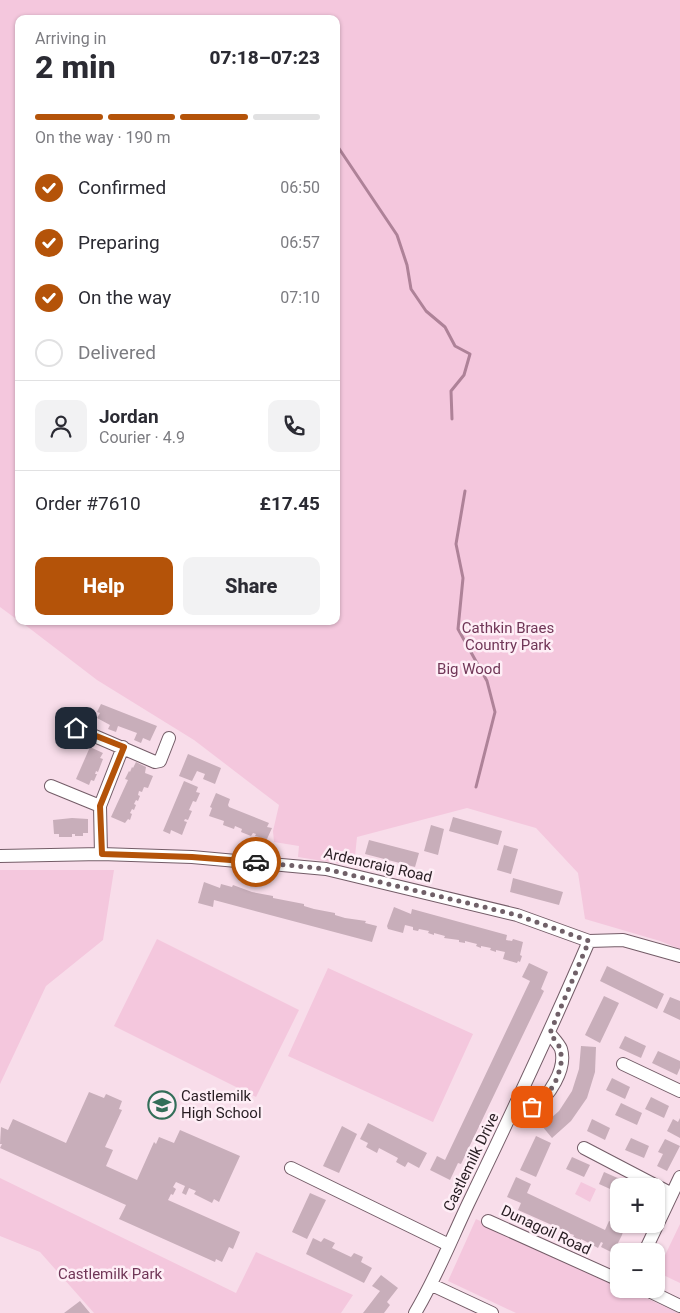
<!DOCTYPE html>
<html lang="en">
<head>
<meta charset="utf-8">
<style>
  body { margin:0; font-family:Roboto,sans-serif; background:#f2f2f3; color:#2b2b33; height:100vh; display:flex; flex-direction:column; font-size:19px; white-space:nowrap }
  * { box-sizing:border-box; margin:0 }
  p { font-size:16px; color:#7c7c81 }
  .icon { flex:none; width:28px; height:28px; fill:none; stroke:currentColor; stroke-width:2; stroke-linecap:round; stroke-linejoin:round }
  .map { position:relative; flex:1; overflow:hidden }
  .side { position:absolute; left:15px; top:15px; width:325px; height:610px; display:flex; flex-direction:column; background:#fff; border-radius:10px; box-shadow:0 1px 4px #0004 }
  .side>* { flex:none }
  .tools { position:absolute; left:610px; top:1178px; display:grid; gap:10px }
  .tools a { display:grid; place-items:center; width:55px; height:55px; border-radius:10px; background:#fff; box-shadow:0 1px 4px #0004; font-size:25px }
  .pin { position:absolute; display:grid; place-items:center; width:42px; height:42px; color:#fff; margin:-21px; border-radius:10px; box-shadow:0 2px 8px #0006 }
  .courier { position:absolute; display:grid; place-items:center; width:50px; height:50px; margin:-25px; border:4px solid #b45309; border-radius:50%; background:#fff; color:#222; box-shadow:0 1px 6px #0007 }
  .summary em { font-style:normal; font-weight:800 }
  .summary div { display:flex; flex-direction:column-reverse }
  .summary { display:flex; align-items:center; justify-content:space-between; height:85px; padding:0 20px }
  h1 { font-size:32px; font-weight:800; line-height:38px }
  .bar { display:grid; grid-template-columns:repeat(4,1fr); gap:8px 5px; align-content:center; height:60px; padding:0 20px }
  .bar i { height:6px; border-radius:4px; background:#e1e1e2 }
  .bar .selected { background:#b45309 }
  .bar p { grid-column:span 4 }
  .line { display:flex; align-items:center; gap:12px; padding:0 20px; border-top:1px solid #e1e1e2 }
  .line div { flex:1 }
  .round { display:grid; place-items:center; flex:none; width:52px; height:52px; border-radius:10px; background:#f2f2f3 }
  ol { padding:0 20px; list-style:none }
  li { display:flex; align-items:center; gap:15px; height:55px }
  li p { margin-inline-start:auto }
  li .icon { padding:5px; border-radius:50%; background:#b45309; color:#fff; stroke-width:4 }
  li:last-child { color:#7c7c81 }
  li i { width:28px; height:28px; border:2px solid #e1e1e2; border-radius:50% }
  .button { display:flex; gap:10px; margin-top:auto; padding:10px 20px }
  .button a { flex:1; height:58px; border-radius:10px; background:#b45309; color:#fff; font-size:20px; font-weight:800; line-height:58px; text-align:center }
  .button a+a { background:#f2f2f3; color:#2b2b33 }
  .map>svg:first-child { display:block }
</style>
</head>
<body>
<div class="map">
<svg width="680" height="1313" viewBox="0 0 680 1313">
  <rect width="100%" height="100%" fill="#f8ddea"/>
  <path fill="#f4c7dd" d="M0,0H680V949L660,941L585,919L578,873L536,828L467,808L357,837L354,866L298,857L299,846L274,842L273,831L279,805L194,740L97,680L20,621H336V19H19V621L0,607Z
    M0,870H114L103,940L46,986L0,1084Z
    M157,939L299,1010L256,1097L114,1026Z
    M328,968L473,1034L433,1122L288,1056Z
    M0,1178L236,1293L256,1252L353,1295L341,1313H94L40,1252L0,1236Z
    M581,1182L596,1189L590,1202L575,1194Z
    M476,1219L619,1285V1289H626L679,1313H516L448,1281Z
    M680,1224V1283L657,1272Z"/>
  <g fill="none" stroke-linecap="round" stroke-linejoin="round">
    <path stroke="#ae8298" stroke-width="3" d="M336,144L397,235L407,265L411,289L426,311L445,327L455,346L470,354L464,375L451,391L452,419
      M465,491L456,544L463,578L458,629L487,681L495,712L476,787"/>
  </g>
  <path fill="#c8aeba" d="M101,704L157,726L150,741L143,738L141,743L134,740L137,733L118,726L116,732L108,729L110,725L97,718L100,713L97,712Z
    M90,747L103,753L100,758L103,759L98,772L96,771L95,774H97L94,781L91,780L89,785L76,779Z
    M188,754L221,768L215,784L203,779L205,774L197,771L192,781L179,776Z
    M136,762L146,767L145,773L153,776L148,788L144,787L142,792L139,791L138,795L140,796L138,801L136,800L134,804L136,805L134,810L132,809L130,813L132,814L130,820L128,819L125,823L111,817L128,780L125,779L129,771L130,772L132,767L133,768Z
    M184,781L198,787L196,792L200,793L196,802L193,801L189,810L192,811L188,820L185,819L184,821L187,822L182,835L171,830L170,834L163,831Z
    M216,793L230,799L228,805L229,807L269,823L267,827L272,828L267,839L255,836L256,834L253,833L251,836L241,832L242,829L235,826L234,829L223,825L224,821L209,816L212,808L210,807Z
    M453,817L502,831L498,845L449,831Z
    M72,818L88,819V833H83V836H75V834H72V837H59V834H54L53,820Z
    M431,825L444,829L438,855L424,851Z
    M369,840L419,853L415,867L365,854Z
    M504,845L518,849L511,874L497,870Z
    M513,878L563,892L559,905L510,892Z
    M204,882L220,888L221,884L232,887L233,885L252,892L273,896V898L304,904V906L314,909L335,913V915L345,918L366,921L365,923L377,926L372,942L214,900L213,907L198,903Z
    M394,907L411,914L412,909L507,935L506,940L512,941L513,939L523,942L520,955L522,956L520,962L518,961L517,963L503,959L505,952L496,950V952L490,950L491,948L481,946V948L476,946L477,944L465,941V943L459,942V940L444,938L445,936L434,933V935L428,933L429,931L419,929L418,931L413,930V927L405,925L403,933L388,929L387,926Z
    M529,963L548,972L541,989L544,991L461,1164L458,1163L450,1180L430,1170L437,1156L445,1160L530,981L522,977Z
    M607,966L664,994L657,1009L600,981Z
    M604,996L619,1003L600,1043L585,1035Z
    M670,997L680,1001V1020L663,1012Z
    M625,1036L646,1046L641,1058L619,1048Z
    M581,1046L596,1047L595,1072L587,1098L571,1121L552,1138L542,1126L559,1111L572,1091L579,1069Z
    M658,1051L680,1061V1068L677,1075L652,1063Z
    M612,1078L630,1087L625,1099L606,1090Z
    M89,1092L104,1098L106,1094L122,1101L119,1109L122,1110L105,1147L113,1150L106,1166L137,1180L154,1142L156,1144L159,1137L174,1143L180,1130L240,1156L219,1202L214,1199L212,1203L194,1194L196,1191L189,1188L186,1195L182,1193L185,1186L176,1182L173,1187L176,1189L173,1195L171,1194L168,1200L240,1232L233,1249L229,1247L222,1262L216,1259L215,1262L119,1219L126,1205L0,1148L2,1144H0L1,1127L8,1130L13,1119L66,1143Z
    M651,1097L669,1106L664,1118L645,1109Z
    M621,1103L642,1113L637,1125L615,1115Z
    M680,1118V1138L667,1131L673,1119L678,1122Z
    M592,1119L610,1128L605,1140L587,1131Z
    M368,1123L427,1153L419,1168L408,1162L405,1167L396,1162L398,1158L379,1148L377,1153L366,1147L368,1143L360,1139Z
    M342,1126L357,1134L339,1173L323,1166Z
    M536,1136L551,1143L536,1177L520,1170Z
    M631,1138L649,1146L644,1158L625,1150Z
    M665,1139L680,1146L667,1171L657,1166L663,1154L658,1152Z
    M572,1157L590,1165L584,1177L566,1169Z
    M604,1172L629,1183L627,1186H619V1193L599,1184Z
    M516,1177L531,1184L527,1193L605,1230L609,1221L624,1228L622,1235L613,1253L601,1247L603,1243L601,1242L598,1248L585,1241L581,1239V1240L573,1237L574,1235L562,1231L563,1230L518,1210L521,1203L507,1197Z
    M310,1193L326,1200L307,1239L292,1232Z
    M313,1238L321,1242L324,1238L335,1243L332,1248L351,1257L354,1253L363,1257L361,1262L372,1268L364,1283L306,1254Z
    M381,1275L398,1288L387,1302L390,1305L384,1313H363L380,1291L372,1286Z
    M80,1301L90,1313H64Z"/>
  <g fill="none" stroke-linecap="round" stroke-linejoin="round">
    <g stroke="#735c67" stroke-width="14">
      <path id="minor" d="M76,728L155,762L160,761L169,738
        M51,786L100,806
        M101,854L100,806L123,747
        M0,856L101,854L192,857L326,869L517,915L589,941L623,940L680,956
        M623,1064L680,1091
        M514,1111C520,1110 527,1109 533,1106C549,1098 567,1068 561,1049C559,1044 553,1038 549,1033
        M584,1148L672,1194
        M291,1168L449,1245
        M488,1221L619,1280
        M645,1251L680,1177
        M432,1285L492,1313
        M645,1289L680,1306
        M415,1313C436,1278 451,1240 468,1204C510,1117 551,1030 589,941"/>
    </g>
    <use href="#minor" stroke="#fff" stroke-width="12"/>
  </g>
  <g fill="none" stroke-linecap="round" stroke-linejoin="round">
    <path stroke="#706068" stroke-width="5" stroke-dasharray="0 9" d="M256,862L326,869L517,915L589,941L550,1033L561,1049V1066L555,1083L545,1098L532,1107"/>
    <path stroke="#b45309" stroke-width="6" d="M76,728L124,747L100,806L102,854L192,857L256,862"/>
  </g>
  <defs>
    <g id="school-ring" transform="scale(1.4375)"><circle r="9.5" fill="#feeef6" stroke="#336e59" stroke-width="1.5"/><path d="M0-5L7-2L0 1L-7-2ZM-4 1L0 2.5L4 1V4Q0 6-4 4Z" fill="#336e59"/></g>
  </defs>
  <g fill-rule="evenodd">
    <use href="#school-ring" x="162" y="1105"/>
  </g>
  <g text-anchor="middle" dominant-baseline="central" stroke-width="5" stroke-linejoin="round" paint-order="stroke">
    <g font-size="15" fill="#703657" stroke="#feeef6">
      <text x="508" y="628">Cathkin Braes<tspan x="508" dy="17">Country Park</tspan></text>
      <text x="469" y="669">Big Wood</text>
      <text x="110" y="1274">Castlemilk Park</text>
    </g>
    <g font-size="15" fill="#271d22" stroke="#feeef6">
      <text transform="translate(378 865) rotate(13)">Ardencraig Road</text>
      <text transform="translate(471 1162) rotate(-64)">Castlemilk Drive</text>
      <text transform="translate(546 1230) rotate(25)">Dunagoil Road</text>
    </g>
    <g font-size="15" fill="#271d22" stroke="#feeef6" text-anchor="start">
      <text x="181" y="1096">Castlemilk<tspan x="181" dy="17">High School</tspan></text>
    </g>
  </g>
</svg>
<div class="tools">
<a>+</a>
<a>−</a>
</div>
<div class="pin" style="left:532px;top:1107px;background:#ea580c"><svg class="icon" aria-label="bag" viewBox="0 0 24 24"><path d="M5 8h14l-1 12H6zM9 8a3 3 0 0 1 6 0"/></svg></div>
<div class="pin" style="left:76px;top:728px;background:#1f2937"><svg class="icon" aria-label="home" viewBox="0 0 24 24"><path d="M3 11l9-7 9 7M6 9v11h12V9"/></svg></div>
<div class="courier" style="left:256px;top:862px"><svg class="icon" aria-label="car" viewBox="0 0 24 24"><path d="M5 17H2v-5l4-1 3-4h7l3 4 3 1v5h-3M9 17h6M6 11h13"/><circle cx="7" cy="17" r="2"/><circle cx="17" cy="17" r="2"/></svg></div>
<section class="side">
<div class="summary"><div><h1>2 min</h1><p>Arriving in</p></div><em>07:18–07:23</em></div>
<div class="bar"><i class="selected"></i><i class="selected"></i><i class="selected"></i><i></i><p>On the way · 190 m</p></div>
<ol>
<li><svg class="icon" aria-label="check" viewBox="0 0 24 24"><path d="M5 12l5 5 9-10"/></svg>Confirmed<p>06:50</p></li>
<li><svg class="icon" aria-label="check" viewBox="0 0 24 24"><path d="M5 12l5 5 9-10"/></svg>Preparing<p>06:57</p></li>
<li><svg class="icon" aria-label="check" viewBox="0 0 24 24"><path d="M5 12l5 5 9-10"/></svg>On the way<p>07:10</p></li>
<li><i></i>Delivered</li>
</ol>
<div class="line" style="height:90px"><a class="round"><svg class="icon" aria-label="person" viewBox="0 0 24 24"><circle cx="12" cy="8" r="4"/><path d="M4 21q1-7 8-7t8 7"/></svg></a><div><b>Jordan</b><p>Courier · 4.9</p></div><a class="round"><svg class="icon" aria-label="phone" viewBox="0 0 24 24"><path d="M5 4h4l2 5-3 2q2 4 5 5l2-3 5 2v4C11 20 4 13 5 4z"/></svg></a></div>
<div class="line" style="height:65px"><div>Order #7610</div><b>£17.45</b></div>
<div class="button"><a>Help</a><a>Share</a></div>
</section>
</div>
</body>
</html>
